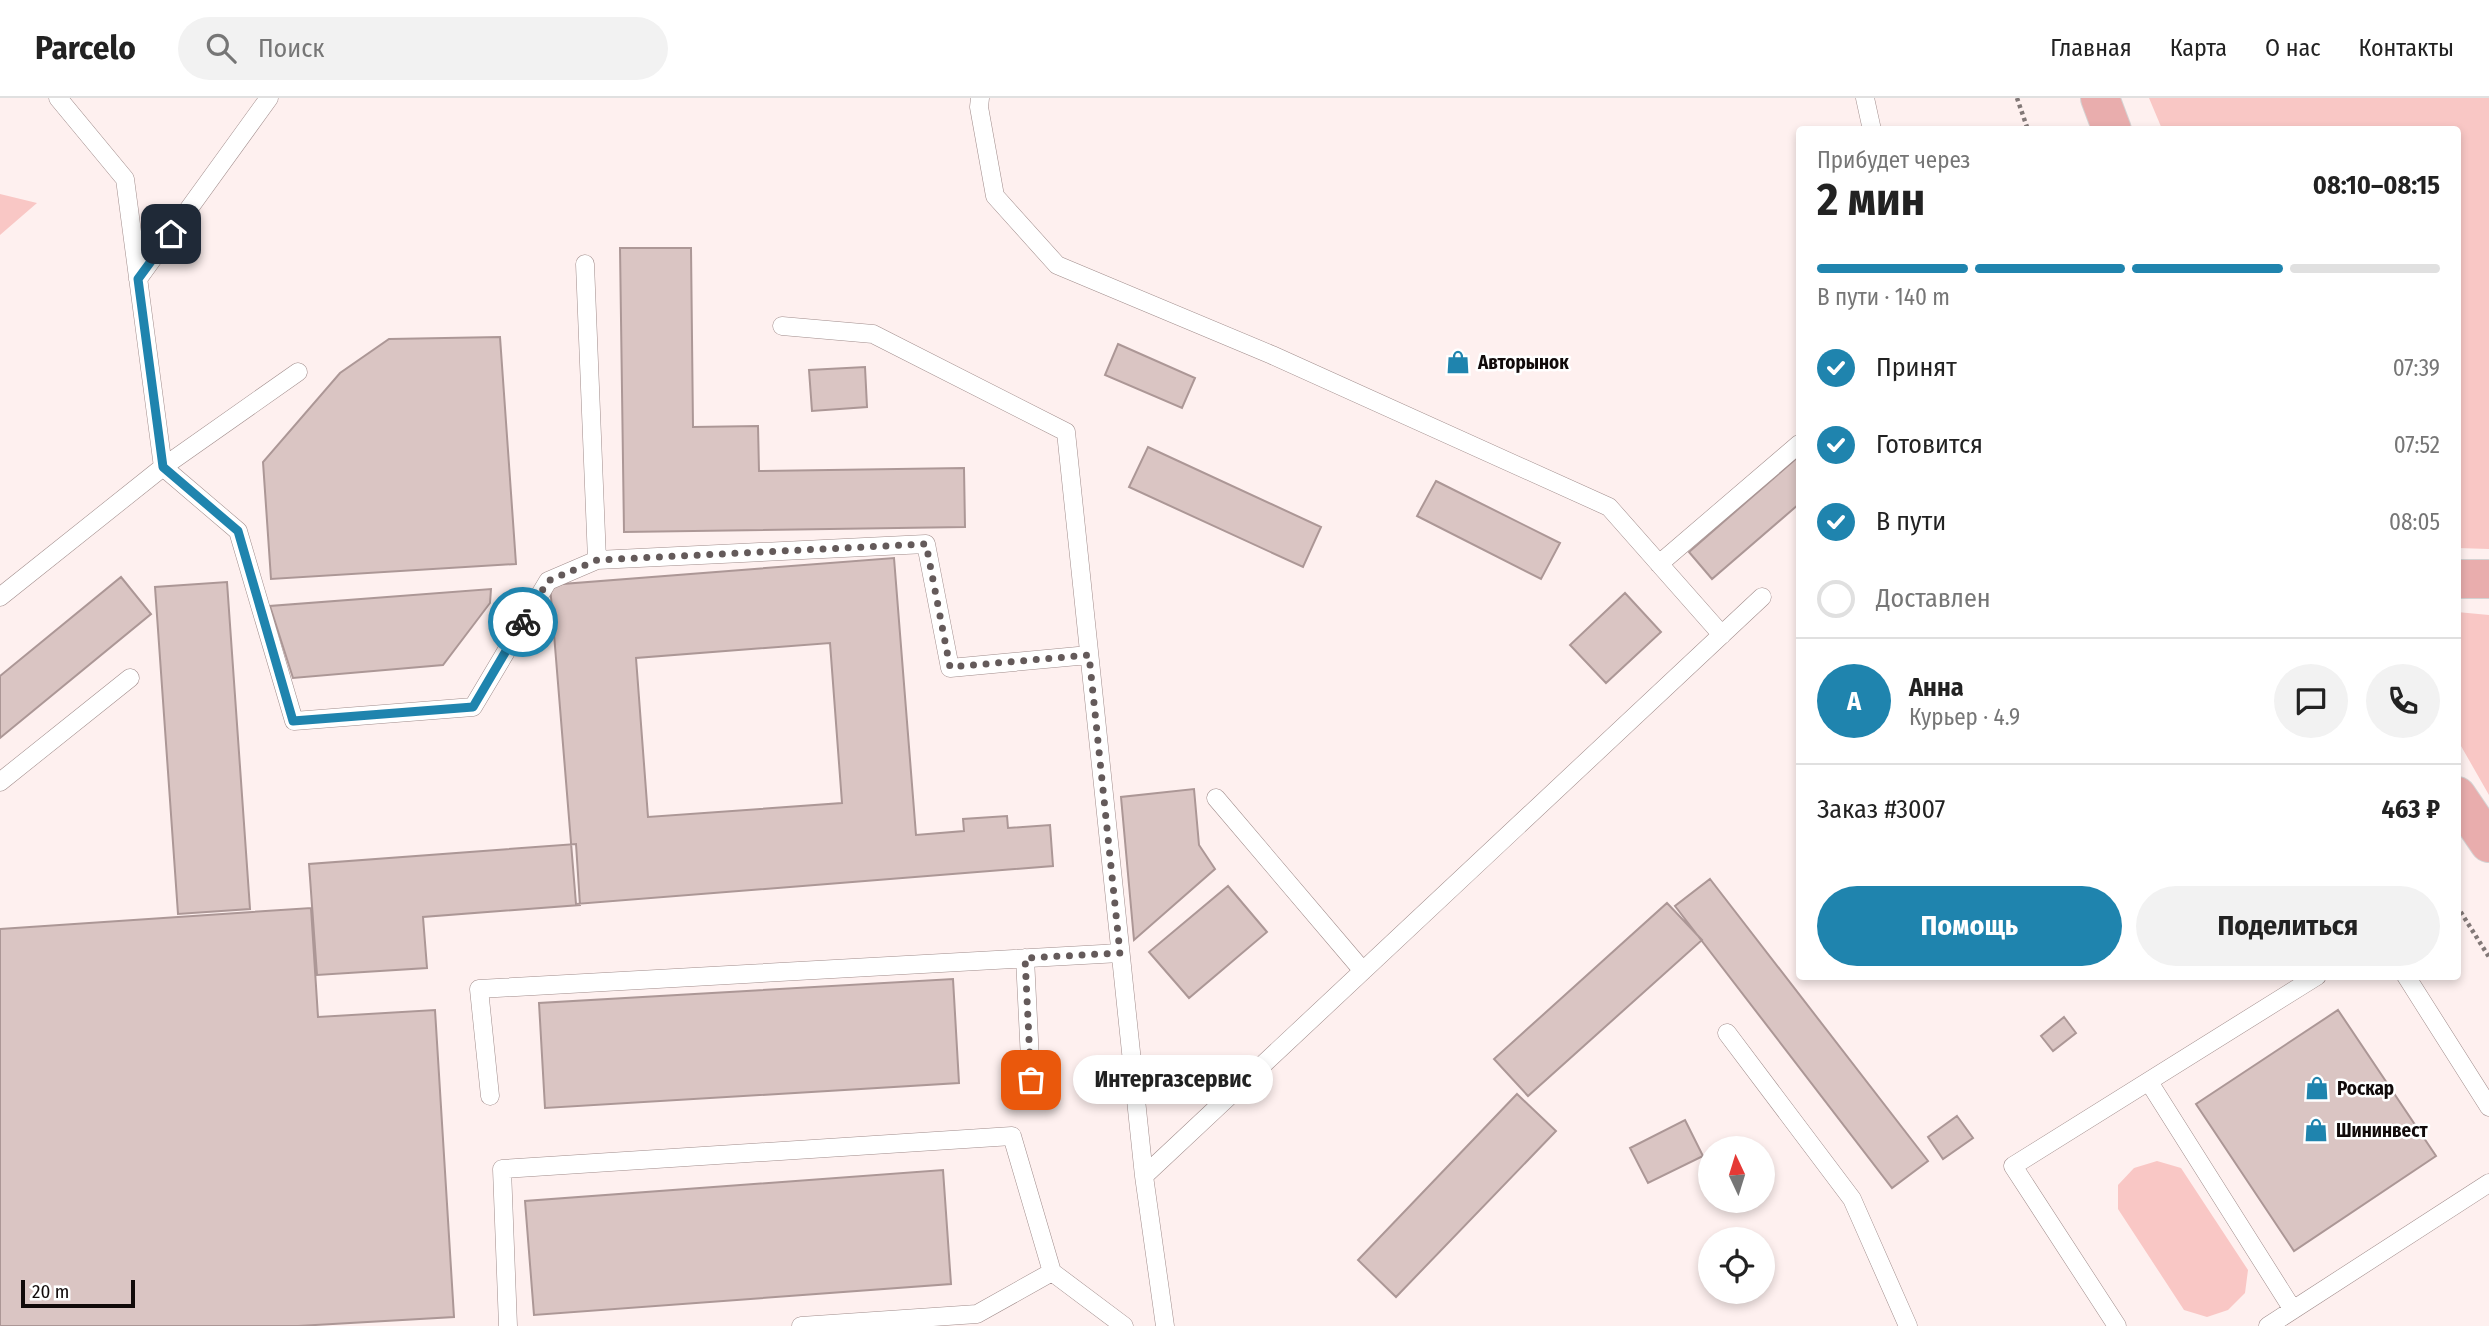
<!DOCTYPE html>
<html lang="ru">
<head>
<meta charset="utf-8">
<style>
  body { margin:0; font-family:"Fira Sans Condensed",sans-serif; background:#f2f2f2; color:#222; height:100vh; display:flex; flex-direction:column; font-size:26px; white-space:nowrap }
  * { box-sizing:border-box; margin:0 }
  p { font-size:23px; color:#767676 }
  .icon { flex:none; width:38px; height:38px; fill:none; stroke:currentColor; stroke-width:2; stroke-linecap:round; stroke-linejoin:round }
  .map { position:relative; flex:1; overflow:hidden }
  .panel { position:absolute; left:1796px; top:28px; width:665px; height:854px; display:flex; flex-direction:column; background:#fff; border-radius:7px; box-shadow:0 4px 10px #0003 }
  .panel>* { flex:none }
  .needle { width:46px; rotate:356deg }
  .controls { position:absolute; left:1698px; top:1038px; display:grid; gap:14px }
  .controls a { display:grid; place-items:center; width:77px; height:77px; border-radius:50%; background:#fff; box-shadow:0 4px 10px #0003; font-size:35px }
  .scale { position:absolute; left:21px; bottom:18px; width:114px; box-sizing:border-box; padding-left:7px; border:4px solid #110a0a; border-top:0; font-size:19px; line-height:24px; white-space:nowrap; color:#110a0a; -webkit-text-stroke:5px #fff; paint-order:stroke }
  .pin { position:absolute; display:grid; place-items:center; width:60px; height:60px; color:#fff; margin:-30px; border-radius:14px; box-shadow:0 4px 10px #0006 }
  .courier { position:absolute; display:grid; place-items:center; width:70px; height:70px; margin:-35px; border:5px solid #1f84ae; border-radius:50%; background:#fff; color:#222; box-shadow:0 2px 9px #0007 }
  .bubble { position:absolute; height:49px; border-radius:24px; background:#fff; box-shadow:0 4px 10px #0003; font-size:23px; font-weight:700; line-height:49px; text-align:center }
  .summary em { font-style:normal; font-weight:700 }
  .summary div { display:flex; flex-direction:column-reverse }
  .summary { display:flex; align-items:center; justify-content:space-between; height:119px; padding:0 21px }
  h1 { font-size:46px; font-weight:700; line-height:52px }
  .bar { display:grid; grid-template-columns:repeat(4,1fr); gap:10px 7px; align-content:center; height:84px; padding:0 21px }
  .bar i { height:9px; border-radius:5px; background:#e0e0e0 }
  .bar .on { background:#1f84ae }
  .bar p { grid-column:span 4 }
  .line { display:flex; align-items:center; gap:18px; padding:0 21px; border-top:2px solid #e0e0e0 }
  .line div { flex:1 }
  .round { display:grid; place-items:center; flex:none; width:74px; height:74px; border-radius:37px; background:#f2f2f2 }
  ol { padding:0 21px; list-style:none }
  li { display:flex; align-items:center; gap:21px; height:77px }
  li p { margin-inline-start:auto }
  li .icon { padding:7px; border-radius:50%; background:#1f84ae; color:#fff; stroke-width:4 }
  li:last-child { color:#767676 }
  li i { width:38px; height:38px; border:4px solid #e0e0e0; border-radius:50% }
  .primary-button { display:flex; gap:14px; margin-top:auto; padding:14px 21px }
  .primary-button a { flex:1; height:80px; border-radius:42px; background:#1f84ae; color:#fff; font-size:28px; font-weight:700; line-height:80px; text-align:center }
  .primary-button a+a { background:#f2f2f2; color:#222 }
  header { display:flex; align-items:center; gap:42px; box-sizing:border-box; height:98px; padding:0 35px; background:#fff; border-bottom:2px solid #e0e0e0 }
  header strong { font-size:33px }
  nav { display:flex; gap:38px; margin-inline-start:auto; font-size:24px }
  .search { width:490px; height:63px; background:#f2f2f2; display:flex; align-items:center; gap:18px; box-sizing:border-box; padding:0 24px; border-radius:38px; color:#767676; font-size:26px }
  .map>svg:first-child { display:block }
</style>
</head>
<body>
<header>
<strong>Parcelo</strong>
<div class="search"><svg class="icon" aria-label="search" viewBox="0 0 24 24"><circle cx="10" cy="10" r="6"/><path d="M15 15l6 6"/></svg>Поиск</div>
<nav><a>Главная</a><a>Карта</a><a>О нас</a><a>Контакты</a></nav>
</header>
<div class="map">
<svg width="2489" height="1228" viewBox="0 0 2489 1228">
  <rect width="100%" height="100%" fill="#fef0ef"/>
  <path fill="#f9c7c5" d="M2149,0H2489V451L2457,450V32L2162,31Z
    M0,96L37,105L0,137Z
    M2457,514L2489,517V697L2457,641Z
    M2157,1063L2181,1070L2248,1172L2245,1195L2228,1212L2207,1219L2184,1212L2118,1111V1087L2134,1070Z"/>
  <path fill="#dac5c3" stroke="#ac9796" stroke-width="2" fill-rule="evenodd" d="M620,150H691L693,329L758,328L759,373L964,370L965,429L624,434Z
    M500,239L516,466L271,481L263,364L340,275L389,241Z
    M1118,246L1195,280L1182,310L1105,277Z
    M865,269L867,309L812,313L809,272Z
    M1148,349L1321,429L1303,469L1129,389Z
    M1799,358V406L1712,481L1689,454Z
    M1436,383L1560,445L1541,481L1417,418Z
    M894,460L916,737L964,733L963,721L1007,718L1008,730L1050,727L1053,768L576,806L550,487ZM830,545L842,705L648,719L636,560Z
    M121,479L151,516L0,640V578Z
    M227,484L250,811L178,816L155,489Z
    M491,491L490,505L443,567L293,580L270,508Z
    M1625,495L1661,534L1606,585L1570,547Z
    M1194,691L1199,747L1215,771L1134,842L1121,699Z
    M576,746L580,807L423,819L427,870L317,877L309,766Z
    M1710,781L1928,1063L1892,1090L1675,808Z
    M1228,788L1267,834L1189,900L1149,854Z
    M1667,805L1702,842L1528,998L1494,961Z
    M311,810L318,919L435,912L454,1219L298,1228H0V831Z
    M953,881L959,985L545,1010L539,905Z
    M2338,912L2436,1058L2294,1153L2196,1006Z
    M2064,919L2076,935L2053,953L2041,938Z
    M1517,996L1556,1033L1396,1199L1358,1162Z
    M1957,1018L1973,1040L1943,1061L1928,1039Z
    M1685,1022L1703,1058L1648,1085L1630,1050Z
    M943,1072L951,1186L534,1217L525,1103Z"/>
  <g fill="none" stroke-linecap="round" stroke-linejoin="round">
    <g stroke="#a08c8b" stroke-width="19">
      <path id="service" d="M980,0L979,9L995,98L1057,167L1272,257L1609,409L1722,537
        M1865,0L1872,32
        M585,166L597,462
        M138,181L269,0
        M782,228L873,236L1066,334L1144,1078L1165,1228
        M298,274L163,369L238,433L294,623L473,609L548,483L597,462L926,446L950,570L1089,557
        M1659,466L1799,346
        M0,499L163,369L125,81L58,0
        M0,684L130,580
        M1216,700L1363,873
        M1025,860L1031,982
        M2406,878L2489,1009
        M1727,935L1852,1101L1908,1228
        M2149,984L2293,1212
        M490,998L479,891L1120,855
        M1144,1078L1762,499
        M508,1228L502,1071L1012,1038L1052,1174L1124,1228
        M801,1228L977,1216L1052,1174
        M2117,1228L2013,1068L2317,878
        M2268,1228L2489,1085"/>
    </g>
    <g stroke="#d4d3d3" stroke-width="40">
      <path id="primary" d="M2100,0L2112,32
        M2457,481H2489
        M2457,698L2489,745"/>
    </g>
    <path stroke="#827877" stroke-width="4.5" stroke-dasharray="3.5 3.5" stroke-linecap="butt" d="M2017,0L2028,32
      M2457,808L2489,859"/>
    <use href="#service" stroke="#fff" stroke-width="18"/>
    <use href="#primary" stroke="#e9adad" stroke-width="38"/>
  </g>
  <g fill="none" stroke-linecap="round" stroke-linejoin="round">
    <path stroke="#645a5a" stroke-width="7" stroke-dasharray="0 12.6" d="M523,524L548,483L597,462L926,446L950,569L1089,557L1120,855L1025,860L1031,982"/>
    <path stroke="#1f84ae" stroke-width="9" d="M171,136L138,181L163,369L238,433L293,623L473,609L523,524"/>
  </g>
  <defs>
    <g id="shop-bare" transform="scale(1.89)"><path d="M-5-2.5h2.3a2.7 3.5 0 0 1 5.4 0H5L5.5 6h-11ZM-1.5-2.5h3a1.5 2.3 0 0 0-3 0Z" fill="#1f84ae" stroke="#fff" stroke-width="2.5" paint-order="stroke"/></g>
  </defs>
  <g fill-rule="evenodd">
    <use href="#shop-bare" x="1458" y="264"/>
    <use href="#shop-bare" x="2317" y="990"/>
    <use href="#shop-bare" x="2316" y="1032"/>
  </g>
  <g text-anchor="middle" dominant-baseline="central" stroke-width="5" stroke-linejoin="round" paint-order="stroke">
    <g font-size="19" font-weight="bold" fill="#110a0a" stroke="#fff" text-anchor="start">
      <text x="1478" y="264">Авторынок</text>
      <text x="2337" y="990">Роскар</text>
      <text x="2336" y="1032">Шининвест</text>
    </g>
  </g>
</svg>
<div class="controls">
<a><svg class="needle" viewBox="-14 -14 28 28"><path d="M0-13l5 13h-10z" fill="#e53935"/><path d="M0 13l5-13h-10z" fill="#767676"/></svg></a>
<a><svg class="icon" aria-label="locate" viewBox="0 0 24 24"><circle cx="12" cy="12" r="6"/><path d="M12 2v4M12 18v4M2 12h4M18 12h4"/></svg></a>
</div>
<div class="scale">20 m</div>
<div class="pin" style="left:1031px;top:982px;background:#ea580c"><svg class="icon" aria-label="bag" viewBox="0 0 24 24"><path d="M5 8h14l-1 12H6zM9 8a3 3 0 0 1 6 0"/></svg></div>
<div class="pin" style="left:171px;top:136px;background:#1f2937"><svg class="icon" aria-label="home" viewBox="0 0 24 24"><path d="M3 11l9-7 9 7M6 9v11h12V9"/></svg></div>
<div class="courier" style="left:523px;top:524px"><svg class="icon" aria-label="bike" viewBox="0 0 24 24"><circle cx="6" cy="16" r="4"/><circle cx="18" cy="16" r="4"/><path d="M6 16l4-8h5l3 8M10 8l3 8H6M13 5h3"/></svg></div>
<div class="bubble" style="left:1073px;top:957px;width:200px">Интергазсервис</div>
<section class="panel">
<div class="summary"><div><h1>2 мин</h1><p>Прибудет через</p></div><em>08:10–08:15</em></div>
<div class="bar"><i class="on"></i><i class="on"></i><i class="on"></i><i></i><p>В пути · 140 m</p></div>
<ol>
<li><svg class="icon" aria-label="check" viewBox="0 0 24 24"><path d="M5 12l5 5 9-10"/></svg>Принят<p>07:39</p></li>
<li><svg class="icon" aria-label="check" viewBox="0 0 24 24"><path d="M5 12l5 5 9-10"/></svg>Готовится<p>07:52</p></li>
<li><svg class="icon" aria-label="check" viewBox="0 0 24 24"><path d="M5 12l5 5 9-10"/></svg>В пути<p>08:05</p></li>
<li><i></i>Доставлен</li>
</ol>
<div class="line" style="height:126px"><b class="round" style="background:#1f84ae;color:#fff">А</b><div><b>Анна</b><p>Курьер · 4.9</p></div><a class="round"><svg class="icon" aria-label="chat" viewBox="0 0 24 24"><path d="M4 5h16v11H9l-5 4z"/></svg></a><a class="round"><svg class="icon" aria-label="phone" viewBox="0 0 24 24"><path d="M5 4h4l2 5-3 2q2 4 5 5l2-3 5 2v4C11 20 4 13 5 4z"/></svg></a></div>
<div class="line" style="height:91px"><div>Заказ #3007</div><b>463 ₽</b></div>
<div class="primary-button"><a>Помощь</a><a>Поделиться</a></div>
</section>
</div>
</body>
</html>
